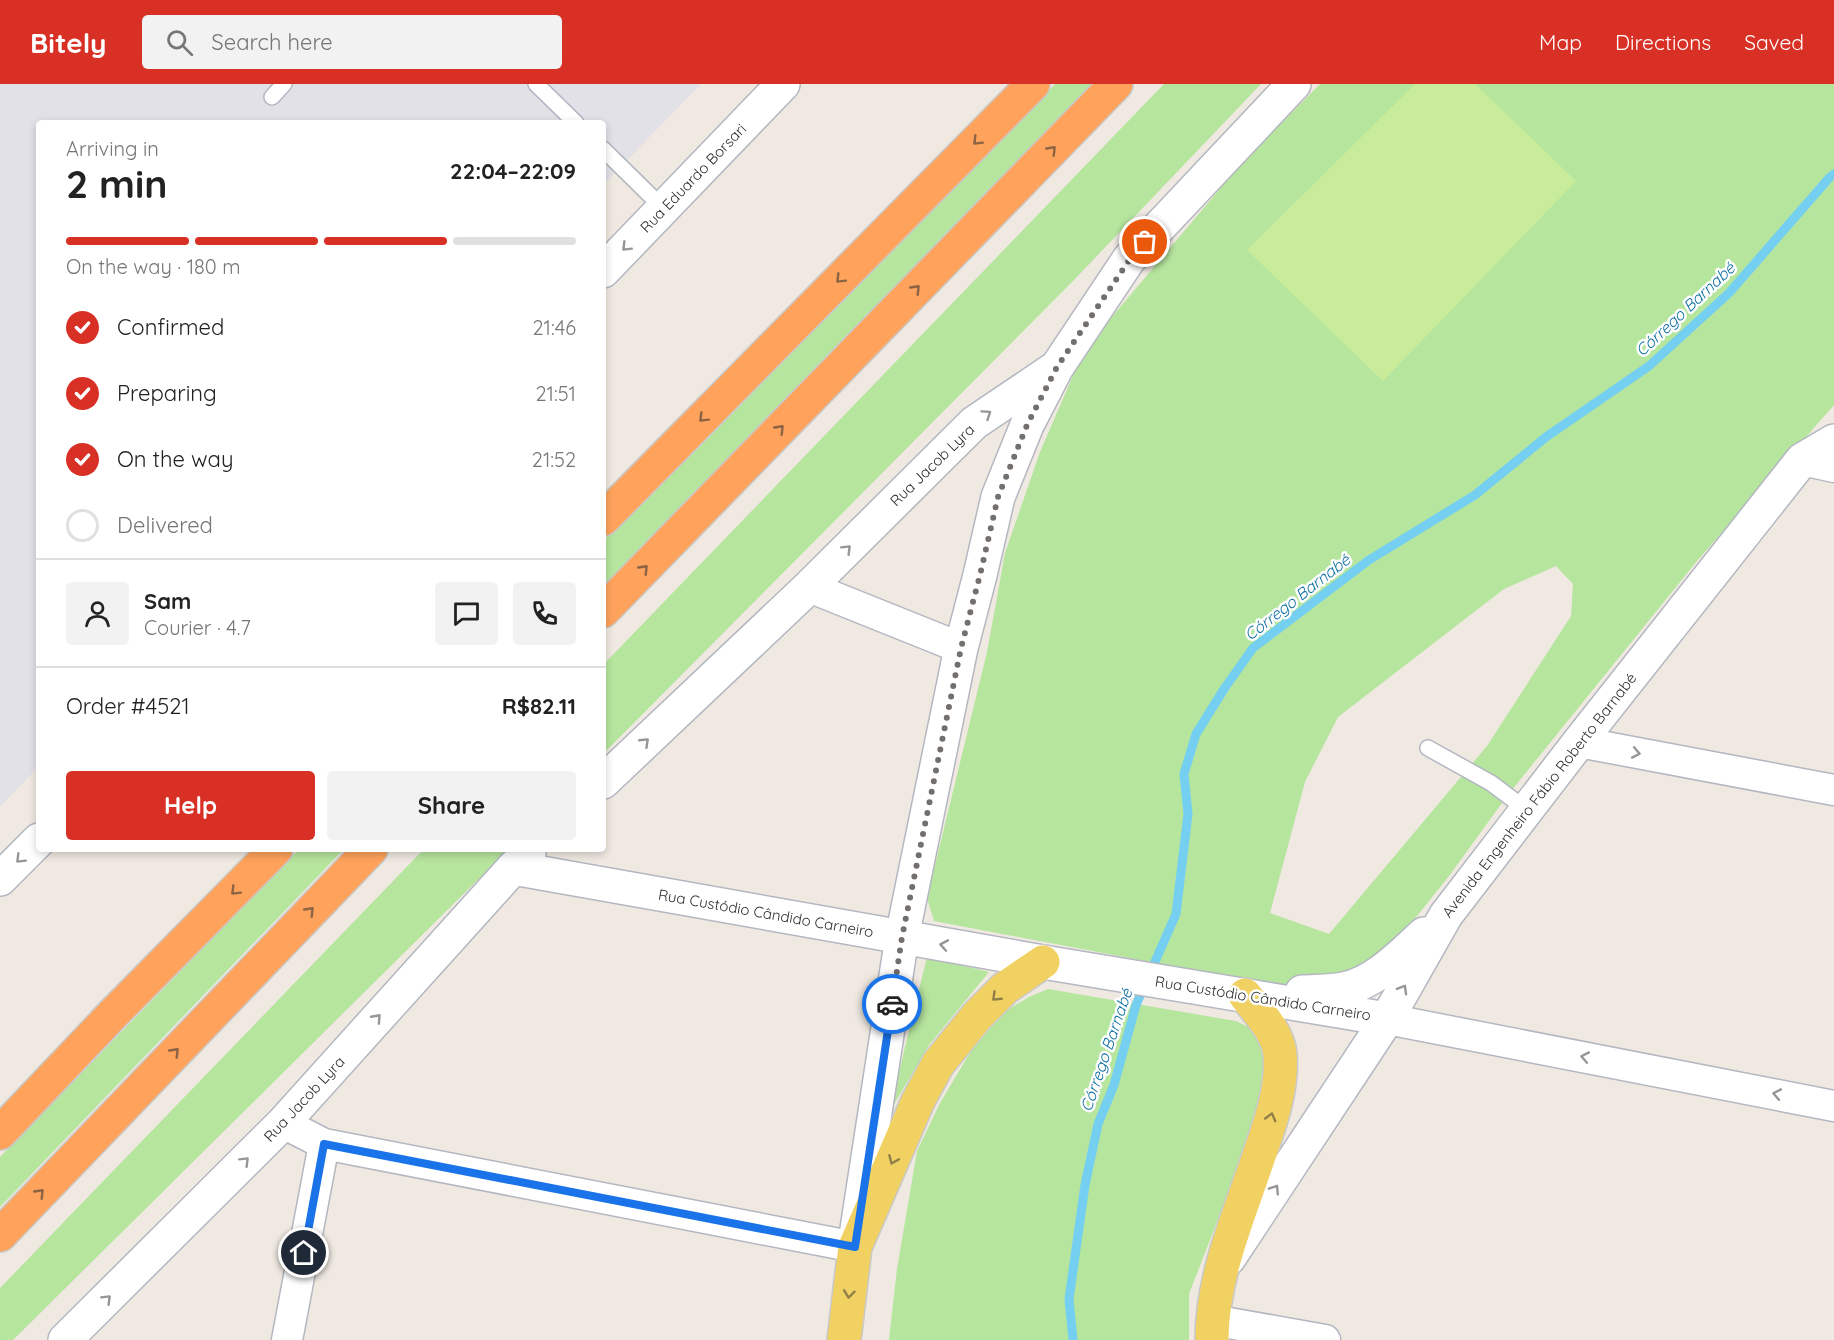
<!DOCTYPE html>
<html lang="en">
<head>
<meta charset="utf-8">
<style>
  body { margin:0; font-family:Quicksand,sans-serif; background:#f2f2f2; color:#222; height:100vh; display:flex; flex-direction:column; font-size:22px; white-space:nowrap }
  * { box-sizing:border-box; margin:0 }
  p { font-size:20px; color:#767676 }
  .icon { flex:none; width:33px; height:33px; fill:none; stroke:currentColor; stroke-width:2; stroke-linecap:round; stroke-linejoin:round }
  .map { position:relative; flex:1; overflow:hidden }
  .details { position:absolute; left:36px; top:36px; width:570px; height:732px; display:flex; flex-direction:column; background:#fff; border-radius:6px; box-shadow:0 3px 9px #0003 }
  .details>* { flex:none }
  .pin { position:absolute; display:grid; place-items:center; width:51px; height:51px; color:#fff; margin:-26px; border:3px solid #fff; border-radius:50%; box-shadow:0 2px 6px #0007 }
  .courier { position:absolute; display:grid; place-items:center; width:60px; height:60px; margin:-30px; border:4px solid #1a73e8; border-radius:50%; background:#fff; color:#222; box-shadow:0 2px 8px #0007 }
  .headline em { font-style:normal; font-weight:700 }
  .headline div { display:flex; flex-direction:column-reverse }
  .headline { display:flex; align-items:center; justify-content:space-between; height:102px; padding:0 30px }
  h1 { font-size:39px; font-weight:700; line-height:45px }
  .bar { display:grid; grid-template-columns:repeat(4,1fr); gap:9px 6px; align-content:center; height:72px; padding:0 30px }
  .bar i { height:8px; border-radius:4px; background:#e0e0e0 }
  .bar .current { background:#d93025 }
  .bar p { grid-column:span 4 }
  .line { display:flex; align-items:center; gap:15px; padding:0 30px; border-top:2px solid #e0e0e0 }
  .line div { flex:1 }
  .round { display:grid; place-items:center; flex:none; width:63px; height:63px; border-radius:6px; background:#f2f2f2 }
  ol { padding:0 30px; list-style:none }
  li { display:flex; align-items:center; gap:18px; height:66px }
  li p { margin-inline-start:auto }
  li .icon { padding:6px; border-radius:50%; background:#d93025; color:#fff; stroke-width:4 }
  li:last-child { color:#767676 }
  li i { width:33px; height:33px; border:3px solid #e0e0e0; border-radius:50% }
  .cta { display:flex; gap:12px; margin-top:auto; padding:12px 30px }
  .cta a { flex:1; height:69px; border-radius:6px; background:#d93025; color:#fff; font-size:24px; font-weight:700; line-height:69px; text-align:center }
  .cta a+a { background:#f2f2f2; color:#222 }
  header { display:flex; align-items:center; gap:36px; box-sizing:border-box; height:84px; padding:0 30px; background:#d93025; color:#fff }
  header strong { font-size:28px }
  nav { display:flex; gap:33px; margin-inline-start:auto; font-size:21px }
  .search { width:420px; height:54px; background:#f2f2f2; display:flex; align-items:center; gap:15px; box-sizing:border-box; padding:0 21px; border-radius:6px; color:#767676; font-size:22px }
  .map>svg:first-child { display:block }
</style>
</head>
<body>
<header>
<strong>Bitely</strong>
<div class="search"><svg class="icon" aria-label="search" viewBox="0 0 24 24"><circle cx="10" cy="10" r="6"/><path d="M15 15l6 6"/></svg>Search here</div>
<nav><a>Map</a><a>Directions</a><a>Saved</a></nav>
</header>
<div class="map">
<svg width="1834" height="1256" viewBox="0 0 1834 1256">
  <rect width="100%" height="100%" fill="#efe9e1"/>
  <path fill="#e3e1e8" d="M0,0H701L603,101V39H39V682L0,723Z"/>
  <path fill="#b6e59e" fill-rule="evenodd" d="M1055,0H1100L603,503V457Z
    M1164,0H1261L1074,196L603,670V581Z
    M1320,0H1834V321L1697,477L1507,712L1449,792L1401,852L1368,881L1318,898L1272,901L934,837L927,814L987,568L1005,469L1040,368L1084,266L1240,81ZM1556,482L1573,500L1571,532L1487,662L1329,850L1270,829L1305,698L1338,633L1504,505Z
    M299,765H344L0,1123V1073Z
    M424,765H509L13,1256H0V1204Z
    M927,873L989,888L929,961L889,1029Z
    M1048,905L1236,937L1257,947L1266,962L1270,994L1238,1084L1189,1210V1256H889L897,1185L917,1067L940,1019L974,962L1007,926L1029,913Z"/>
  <path fill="#c9ec9a" d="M1415,0H1475L1576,97L1383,297L1247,166Z"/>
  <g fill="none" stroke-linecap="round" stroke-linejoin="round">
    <path stroke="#75cff0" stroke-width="9" d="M1073,1256L1069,1215L1085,1101L1098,1040L1114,1001L1136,921L1176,830L1188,730L1184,690L1196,650L1224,605L1253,564L1369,476L1475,411L1546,353L1649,282L1729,209L1830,93L1834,90"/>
    <g stroke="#b4b7c1" stroke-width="18">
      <path id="lane" d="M536,0L576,39
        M272,13L284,0
        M603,65L664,125
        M1428,664L1491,699L1527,726"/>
    </g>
    <g stroke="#b4b7c1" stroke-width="33">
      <path id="street" d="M1802,376L1834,383
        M809,503L961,564
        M1579,658L1834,706
        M1387,935L1834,1022
        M283,1039L324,1060L855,1163
        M1212,1236L1325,1256
        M287,1256L324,1060"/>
    </g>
    <g stroke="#b4b7c1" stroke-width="36">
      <path id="secondary" d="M603,187L783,0
        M603,698L809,503L974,339L1057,283L1129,175L1294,0
        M513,784L1043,878L1387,935
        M0,795L39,756
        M1302,908C1315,907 1330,908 1344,905C1376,898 1401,871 1424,850
        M857,1145L902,853L961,564L980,491L998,413L1027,341L1055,287
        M1229,1174L1387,935L1446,831L1579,658L1802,376L1834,357
        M65,1256L283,1039L513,784L529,769"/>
    </g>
    <g stroke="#c9c9c9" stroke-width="36">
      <path id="primary" d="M844,1256L855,1163L918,1017L938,980L977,932L1005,904L1043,878
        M1212,1256C1212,1192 1239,1132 1259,1072C1270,1040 1283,1004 1280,970C1278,948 1258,928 1245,911"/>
    </g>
    <g stroke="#c9c9c9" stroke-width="36">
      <path id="highway" d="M603,435L1033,0
        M603,527L1116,0
        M0,1049L114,929L276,765
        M0,1151L371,765"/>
    </g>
    <use href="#lane" stroke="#fff" stroke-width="15"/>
    <use href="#street" stroke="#fff" stroke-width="30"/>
    <use href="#secondary" stroke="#fff" stroke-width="33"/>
    <use href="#primary" stroke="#f2d163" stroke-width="33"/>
    <use href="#highway" stroke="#ffa35c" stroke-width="33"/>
  </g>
  <defs><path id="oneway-chevron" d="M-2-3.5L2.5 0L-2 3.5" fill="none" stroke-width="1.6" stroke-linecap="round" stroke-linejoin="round" transform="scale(1.5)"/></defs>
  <g stroke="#8c6343">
    <use href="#oneway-chevron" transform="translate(977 57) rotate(135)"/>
    <use href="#oneway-chevron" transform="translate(1052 66) rotate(-46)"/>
    <use href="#oneway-chevron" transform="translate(840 195) rotate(135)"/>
    <use href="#oneway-chevron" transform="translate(916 205) rotate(-46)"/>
    <use href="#oneway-chevron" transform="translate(703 334) rotate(135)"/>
    <use href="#oneway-chevron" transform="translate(780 345) rotate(-46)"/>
    <use href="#oneway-chevron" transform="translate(644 485) rotate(-46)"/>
    <use href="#oneway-chevron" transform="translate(235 807) rotate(135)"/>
    <use href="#oneway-chevron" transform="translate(310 827) rotate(-46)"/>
    <use href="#oneway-chevron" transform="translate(175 968) rotate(-46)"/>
    <use href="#oneway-chevron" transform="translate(40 1109) rotate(-46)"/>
  </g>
  <g stroke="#969696">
    <use href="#oneway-chevron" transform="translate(626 163) rotate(135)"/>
    <use href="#oneway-chevron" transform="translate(987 330) rotate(-34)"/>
    <use href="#oneway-chevron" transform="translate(847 465) rotate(-45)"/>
    <use href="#oneway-chevron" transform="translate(645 658) rotate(-44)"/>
    <use href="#oneway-chevron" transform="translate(1636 669) rotate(11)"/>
    <use href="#oneway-chevron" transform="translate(20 775) rotate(135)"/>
    <use href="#oneway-chevron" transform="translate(944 861) rotate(-170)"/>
    <use href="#oneway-chevron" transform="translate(1403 905) rotate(-60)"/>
    <use href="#oneway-chevron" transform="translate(377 934) rotate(-48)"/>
    <use href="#oneway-chevron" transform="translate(1585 973) rotate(-169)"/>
    <use href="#oneway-chevron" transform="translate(1777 1010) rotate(-169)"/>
    <use href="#oneway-chevron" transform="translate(245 1077) rotate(-45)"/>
    <use href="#oneway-chevron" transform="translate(1275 1105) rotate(-57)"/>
    <use href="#oneway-chevron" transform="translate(107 1215) rotate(-45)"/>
  </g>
  <g stroke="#908048">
    <use href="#oneway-chevron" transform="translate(996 913) rotate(136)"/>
    <use href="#oneway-chevron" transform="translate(1271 1033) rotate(-75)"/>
    <use href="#oneway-chevron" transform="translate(893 1076) rotate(113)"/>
    <use href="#oneway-chevron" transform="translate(849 1210) rotate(97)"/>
  </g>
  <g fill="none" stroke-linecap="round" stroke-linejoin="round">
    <path stroke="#726f6d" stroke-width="6" stroke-dasharray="0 10.8" d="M892,920L902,853L961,564L980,491L998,413L1027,341L1057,283L1130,175L1145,158"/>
    <path stroke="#1a73e8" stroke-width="8" d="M304,1169L324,1060L855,1163L892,920"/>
  </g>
  <g text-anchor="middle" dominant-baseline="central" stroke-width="5" stroke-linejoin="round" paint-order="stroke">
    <g font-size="15" fill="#2e2e2e" stroke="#fff">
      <text transform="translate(693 94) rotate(-46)">Rua Eduardo Borsari</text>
      <text transform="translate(932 381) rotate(-44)">Rua Jacob Lyra</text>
      <text transform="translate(1539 711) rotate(-52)">Avenida Engenheiro Fábio Roberto Barnabé</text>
      <text transform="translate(766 829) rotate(10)">Rua Custódio Cândido Carneiro</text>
      <text transform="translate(1263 914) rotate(9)">Rua Custódio Cândido Carneiro</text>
      <text transform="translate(304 1015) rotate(-47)">Rua Jacob Lyra</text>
    </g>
    <g font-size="16" font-style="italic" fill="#0d6fa3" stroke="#fff">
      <text transform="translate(1685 225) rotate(-43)">Córrego Barnabé</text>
      <text transform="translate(1297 513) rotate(-38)">Córrego Barnabé</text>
      <text transform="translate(1106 966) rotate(-71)">Córrego Barnabé</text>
    </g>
  </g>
</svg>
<div class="pin" style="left:1145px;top:158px;background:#ea580c"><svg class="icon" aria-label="bag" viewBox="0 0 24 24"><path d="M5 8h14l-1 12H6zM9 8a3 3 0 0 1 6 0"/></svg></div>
<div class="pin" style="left:304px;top:1169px;background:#1f2937"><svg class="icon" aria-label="home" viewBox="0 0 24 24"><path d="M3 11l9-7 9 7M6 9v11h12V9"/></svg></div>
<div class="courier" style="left:892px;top:920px"><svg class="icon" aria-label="car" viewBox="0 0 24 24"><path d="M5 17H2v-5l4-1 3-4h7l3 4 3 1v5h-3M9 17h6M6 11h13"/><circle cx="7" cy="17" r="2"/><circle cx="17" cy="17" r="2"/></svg></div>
<section class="details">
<div class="headline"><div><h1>2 min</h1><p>Arriving in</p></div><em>22:04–22:09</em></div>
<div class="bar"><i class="current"></i><i class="current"></i><i class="current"></i><i></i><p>On the way · 180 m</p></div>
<ol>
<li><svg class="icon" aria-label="check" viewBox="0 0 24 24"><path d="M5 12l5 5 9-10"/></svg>Confirmed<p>21:46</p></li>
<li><svg class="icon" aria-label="check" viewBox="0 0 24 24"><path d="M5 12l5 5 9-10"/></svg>Preparing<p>21:51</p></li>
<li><svg class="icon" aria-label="check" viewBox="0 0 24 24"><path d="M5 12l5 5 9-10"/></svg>On the way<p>21:52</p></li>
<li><i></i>Delivered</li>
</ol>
<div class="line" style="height:108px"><a class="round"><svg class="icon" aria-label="person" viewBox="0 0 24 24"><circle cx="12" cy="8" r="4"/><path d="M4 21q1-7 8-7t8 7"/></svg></a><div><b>Sam</b><p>Courier · 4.7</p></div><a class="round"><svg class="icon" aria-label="chat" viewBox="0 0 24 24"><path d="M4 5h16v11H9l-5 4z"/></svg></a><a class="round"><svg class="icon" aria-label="phone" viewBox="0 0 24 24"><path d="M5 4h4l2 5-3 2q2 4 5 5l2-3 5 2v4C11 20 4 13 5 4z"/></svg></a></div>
<div class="line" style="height:78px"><div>Order #4521</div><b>R$82.11</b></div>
<div class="cta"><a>Help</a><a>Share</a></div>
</section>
</div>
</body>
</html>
